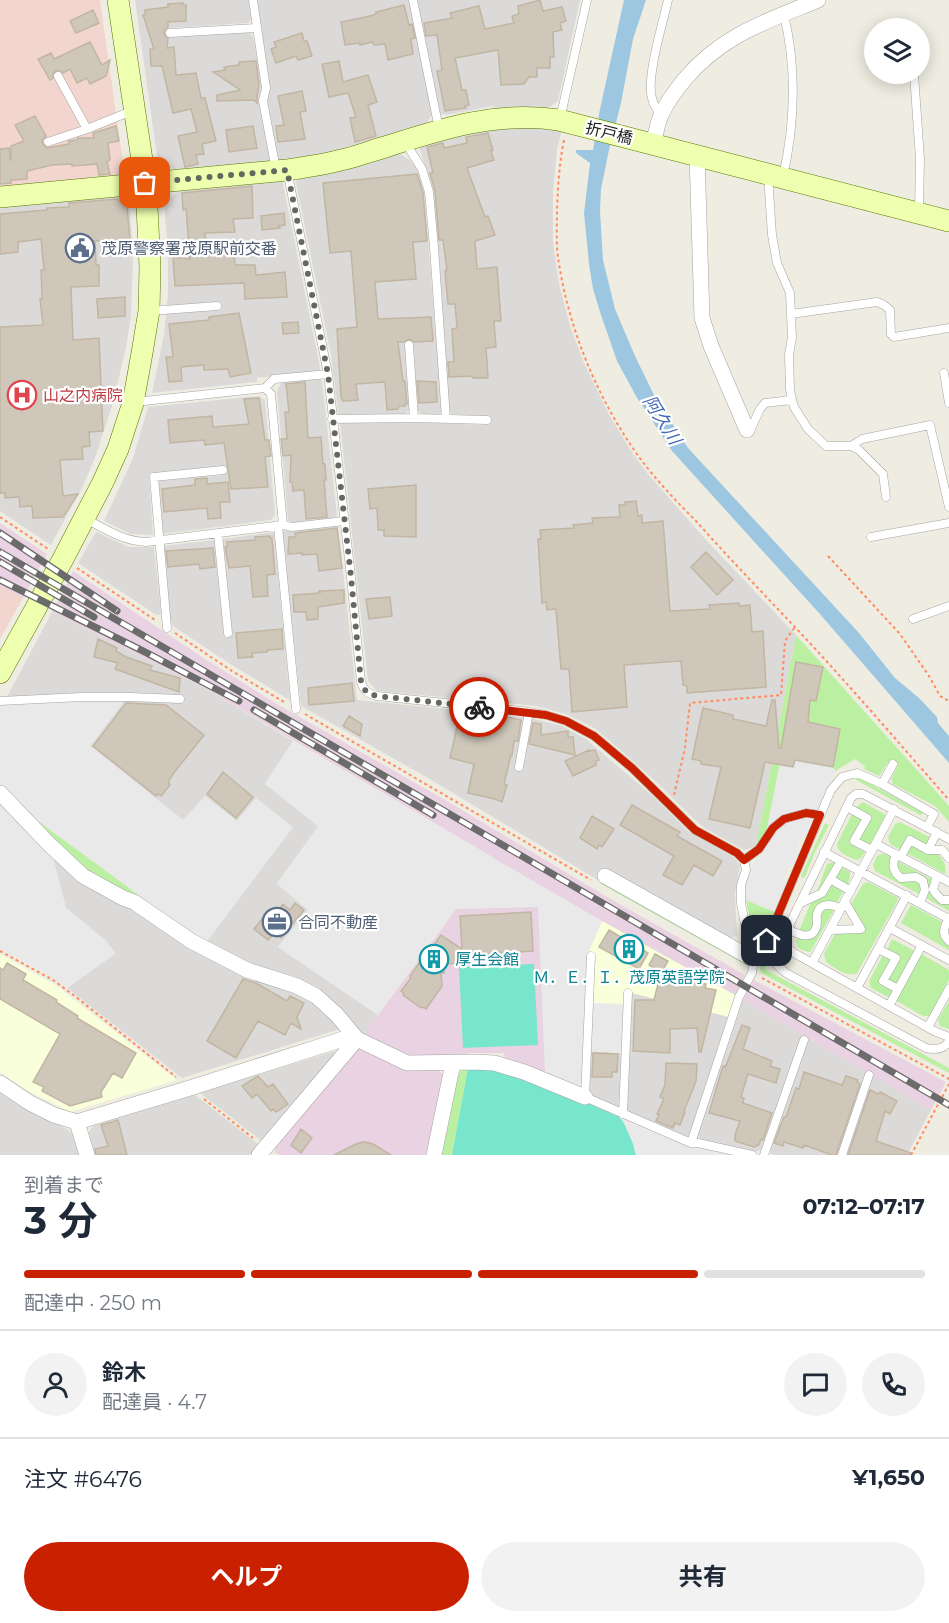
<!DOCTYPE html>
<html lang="ja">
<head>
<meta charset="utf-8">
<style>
  body { margin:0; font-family:Montserrat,"Noto Sans JP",sans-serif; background:#f2f2f3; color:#1f2937; height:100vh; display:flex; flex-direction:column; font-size:22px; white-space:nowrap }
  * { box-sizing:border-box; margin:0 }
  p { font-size:20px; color:#747a83 }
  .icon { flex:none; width:33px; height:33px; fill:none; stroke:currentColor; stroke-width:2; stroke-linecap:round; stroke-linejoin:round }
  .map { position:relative; height:1155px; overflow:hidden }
  .panel { display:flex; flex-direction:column; background:#fff; flex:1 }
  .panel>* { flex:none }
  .buttons { position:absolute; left:864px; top:18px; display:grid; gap:12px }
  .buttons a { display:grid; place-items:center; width:66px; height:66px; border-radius:50%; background:#fff; box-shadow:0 3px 15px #0003; font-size:30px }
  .pin { position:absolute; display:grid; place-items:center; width:51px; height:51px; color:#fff; margin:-26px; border-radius:12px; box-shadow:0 3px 9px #0006 }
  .courier { position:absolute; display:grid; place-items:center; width:60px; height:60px; margin:-30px; border:4px solid #c92000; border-radius:50%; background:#fff; color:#222; box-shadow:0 2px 8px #0007 }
  .overview em { font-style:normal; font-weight:700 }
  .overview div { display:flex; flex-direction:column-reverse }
  .overview { display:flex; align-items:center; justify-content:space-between; height:102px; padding:0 24px }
  h1 { font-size:39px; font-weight:700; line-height:45px }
  .bar { display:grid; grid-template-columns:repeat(4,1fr); gap:9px 6px; align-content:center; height:72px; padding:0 24px }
  .bar i { height:8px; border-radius:4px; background:#e0e1e3 }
  .bar .active { background:#c92000 }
  .bar p { grid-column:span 4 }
  .line { display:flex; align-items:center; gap:15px; padding:0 24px; border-top:2px solid #e0e1e3 }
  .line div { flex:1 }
  .round { display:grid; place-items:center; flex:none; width:63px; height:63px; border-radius:32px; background:#f2f2f3 }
  .action { display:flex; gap:12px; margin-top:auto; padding:12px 24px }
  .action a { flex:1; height:69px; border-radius:36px; background:#c92000; color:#fff; font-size:24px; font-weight:700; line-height:69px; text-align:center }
  .action a+a { background:#f2f2f3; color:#1f2937 }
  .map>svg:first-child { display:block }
</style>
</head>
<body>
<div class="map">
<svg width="949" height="1155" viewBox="0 0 949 1155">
  <rect width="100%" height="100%" fill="#efede1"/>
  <path fill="#dbdad9" d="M135,0H249L252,18L248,23L169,28L170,36L248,32L253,36L263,88L260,103L270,162L174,170L157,156Z
    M257,0H409L432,115L427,123L331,152L304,157L278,160L267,103L269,89Z
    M417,0H580L558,101L547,109L495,110L493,106L446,115L440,113Z
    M518,126L562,130L557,149L553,193V242L559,284L571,329L584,363L608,413L633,454L648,474L707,541L796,635L756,846L744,850L706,829L696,821L652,778L596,729L566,714L536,706L377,691L368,681L340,423L407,422L487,425V416L452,414L449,411L438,244L432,191L419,146L472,132Z
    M399,153L411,161L419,172L424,190L442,412L438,414H422L418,411L413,344L406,345L409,410L404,415L342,416L338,413L331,355L296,183L300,177Z
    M282,179L319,362L320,371L257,378V382L152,393L164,335L168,293V251L164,203L184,186Z
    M116,193L130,207L133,258L131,316L126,347L113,403L95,458L82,488L51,545L0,511V205Z
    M317,378L322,381L337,516L325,521L293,523L288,520L277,391L282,381Z
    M259,396L265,400L275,514L271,520L162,534L158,481L223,475V466L149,474L153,535L131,534L104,521L133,458L148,407Z
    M338,525L357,700L524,717L516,767L522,769L531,718L562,726L586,739L655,798L689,832L733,857L737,861L740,865L735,894L737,936L729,938L601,882L428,778L301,706L282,531Z
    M96,532L129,547H154L161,613L159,615L155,614L78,563Z
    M274,532L290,700L227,662L173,626L170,620L163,546L215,540L224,633H228L232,632L223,539Z
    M52,612L201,686L293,741L265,784L319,826L277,883L308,910L278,947L378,1015L363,1035L339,1013L246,966L207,940L293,827L256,799L237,821H184L90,746L125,700L180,703L181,696L148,693L94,692L7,697Z
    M52,854L63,864L311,997L343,1028L182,1078L67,988L115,953L106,941L66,908Z
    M602,921L737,996L690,1135L687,1136L626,1112L620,1105L616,1108L589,1096L595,955H587Z
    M743,1000L931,1110L907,1155H772L770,1151L807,1042L763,1149L755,1152L700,1139L698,1135Z
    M335,1051L336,1058L264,1143L200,1093Z
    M0,1092L23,1108L65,1128L75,1135L80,1155H0Z
    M195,1095L258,1144L250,1155H93L87,1135L93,1126Z"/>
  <path fill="#f2d5ce" d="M0,0H100L116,113L88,125L48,138V145L56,144L117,121L124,169L119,176L0,190Z
    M0,586L23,598L0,639Z"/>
  <path fill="#e9d2e1" d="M0,523L47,554L23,598L0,586Z
    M73,571L205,659L277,704L452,804L607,897L745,975L737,996L602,921L587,955L582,1079L577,1086L505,1061L504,1053H467V1056L439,1058L438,1055L411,1057L363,1035L494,858L201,686L52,612Z
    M754,980L946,1082L931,1110L743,1000Z
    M357,1045L436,1068L444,1076L426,1155H279L275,1152V1144Z"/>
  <path fill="#f9ffda" d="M602,921L737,996L729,1017L631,993L623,1053L591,1051L595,955H587Z
    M0,954L57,986L177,1080L73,1111H69L30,1092L0,1072Z"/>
  <path fill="#bbefa2" d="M796,635L949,806V822L935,806L893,784L891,779L898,766L889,761L879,776L864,769L865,766L855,759L835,771L833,767L838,739L800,731L787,727L766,834L756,846Z
    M855,777H858L922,812L923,814L920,815L856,780Z
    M863,802L886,815L870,845L859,840L870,817L855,808Z
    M18,806L205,944L85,872Z
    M852,814L861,819L862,822L850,844L865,852L861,858L857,860C849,857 837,853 837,844Z
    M825,823L829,825L828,827L815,852L805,877L802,878L801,876Z
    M898,823H902L931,838L928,848L909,838L901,850L890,844L888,837L895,824Z
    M909,844C924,848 949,852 945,874L905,852Z
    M881,854H885L892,858L891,871C902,875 915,877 922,887L921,895L875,871L873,865L877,856Z
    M897,861L933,880C931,890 931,897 941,903L949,902V911L926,898L929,891L927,882L898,873L896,863Z
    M833,862L836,864L820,891L816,894L827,864Z
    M841,867L850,872V879L847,885L835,879V877Z
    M601,882L746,962V965L601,884Z
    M868,882L898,898V900L857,973C847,978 835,968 826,962L824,954L836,932L865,930L850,906L863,884Z
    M831,884L844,891L837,902C806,898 819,916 810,933L799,931L811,902Z
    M746,900L775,912L761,950L766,970L949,1068V1073L761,973Z
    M911,905L944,923L949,943V950L901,923Z
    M825,908H834V910L812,949L810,952L805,951L798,948L796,940L798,938C817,945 821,929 819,914Z
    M892,939L915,951L897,985L888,980V979L899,957L887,950Z
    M921,954L949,970V980L929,1016H923L895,1000Z
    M883,955L892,960L880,982L893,991L891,996L888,997L871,988L869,981Z
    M949,1001V1029H948L940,1026L938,1020Z
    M462,1068H468L452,1155H440L457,1079Z"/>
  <path fill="#77e6cd" d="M534,964L538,1045L463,1048L459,967Z
    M468,1068L495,1069L558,1090L617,1116C628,1122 633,1143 636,1155H452Z"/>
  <path fill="#e9e9e9" d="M80,700H125L90,746L183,820L205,796L237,821L256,798L293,827L205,944L18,806L0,786V709L2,705Z
    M293,741L602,921L587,955L582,1079L577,1086L545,1074L538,907L456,909L378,1015L278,947L308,910L277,884L318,826L265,784Z
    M795,760L833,767L835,771L806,838L801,837L796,849L800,852L795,865L789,864L784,877L789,880L775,912L746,900L745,884L754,862L764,850L756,846L766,834L780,765L793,767Z
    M0,799L52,854L66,908L106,941L115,954L67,988L45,973L0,949Z
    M593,1003L625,1004L623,1053L591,1051Z
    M622,1119L689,1147L706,1148L734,1155H636L634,1146Z"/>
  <path fill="#9dc7e1" d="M624,0H646L633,39L621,103L611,142L622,144V147L610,145L601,189L600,211L603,260L615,309L635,356L655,397L688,448L859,633L895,678L919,698L937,717L938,723L949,736V763L819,613L672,451L636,396L617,361L601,315L593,289L589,264L584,213L590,163L576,153V150H593L600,109Z"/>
  <path fill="#cfc7ba" stroke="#c2b5a2" stroke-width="1.5" d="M540,0L543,11L562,7L566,21L560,23L562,30L553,32L554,57H550V68H537V77H529L524,84L501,85L498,50L455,58L462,90H466L469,105L465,106L466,108L445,111L437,71L442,70L437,35L426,36L424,23L452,18L450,13L479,6L485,29L514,23L512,16L519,14L518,6Z
    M183,3L184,5H186V21L168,22V27L165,30L164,34L168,38L167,48L174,47L176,75L196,73L201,98H205L216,141L202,144L204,154L196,155L198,164L185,167L178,136L197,132L191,109L173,113L162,66H151L150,49H154L143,15H145V10L168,7V4Z
    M404,5L409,25L412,24L415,38L411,39L413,54L388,60L385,44L374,45L372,42L360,45V43L345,45L341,22L370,16L376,14V12Z
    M93,10L99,23L76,33L70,21Z
    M302,33L304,41H307L312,56L298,60L296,56L276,63L271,49L276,47L274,42Z
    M90,42L102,65L110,60L106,76L90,84L87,78L77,83L70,69L63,73L61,71H56L53,73V78L50,80L38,59L51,53L54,59Z
    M256,61L259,85L257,96V103L254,100L217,101V95L240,90L213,72L225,70L224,67L239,65V62Z
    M339,61L343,82L368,75L377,102L368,105L376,136L355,142L350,118L356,117L348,93L329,97L322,64Z
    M302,91L306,111L300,112L305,139L278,142L276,126L284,125L278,96Z
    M35,116L46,136L42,140L43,144L47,148L69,144V141L77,140L78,138H94L93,133L116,126L119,141L108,143L110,160L107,162L110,174L99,175L97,164L72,166V164L52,165L27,171V179L11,180V183L0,184V149L9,148L10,160H11V146L24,141L15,125Z
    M253,126L257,148L229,152L226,130Z
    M488,133L493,150L491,151L494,160L467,168L485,217L488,216L495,235L475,241L477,269L497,267L501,321H494L496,347L486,348L488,378H473L472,376L449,377L448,362H454L452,329L457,328L455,304H448L445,271L447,270L443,240H439L435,191L430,173H433L427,147L443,143L444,148L467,143L466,137Z
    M417,174L423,193L427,241L413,242L416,279L375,282L378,319L431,317L433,341L414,342L409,339L404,342H398L403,381H405L407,404H405V406H399L398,409L387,410L385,382L356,384L358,400L343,401L341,397L337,329L357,327L351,251L330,253L323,183Z
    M252,186L253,218L233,219L235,232L205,233L207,255L234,254L235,265H255L256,275L285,272L287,297L245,299L244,283L175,286L173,257L190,259L186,209L183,210L182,193Z
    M117,199L127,207L130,239L95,241L96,265H99V286L71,287L73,340L99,338L103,431L89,432L90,446L82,447L83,459L60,460L63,496L78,494L63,517L33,518L32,506L20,507L19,497L5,498V493H0V327L43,325L40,299H42L41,270H44L41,239L18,242V252L0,254V214L47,210V208L69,207V203Z
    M284,213L285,225L279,226L280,228L262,230L261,216Z
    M125,297V316L98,318L97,299Z
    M239,313L251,373L230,377L228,369L204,370V365L181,367L182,381L169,382L166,357H173L169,324L209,320V317Z
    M298,322L299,333L283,334L282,323Z
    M417,381L436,382L437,402L419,403Z
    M305,382L308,438L321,437L323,464H325L326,480H324L327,517L306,519L304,490L293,491L292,482H290L291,455L283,456L281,439H287L285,412H289L286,384Z
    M259,398L265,440H269L271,456L265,457L268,487L231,489L224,443L205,445L204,440L170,443L168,420L212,416L213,427L249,424L244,399Z
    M207,478V484L228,482L230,502H220L221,518L208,519L207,508L164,512L162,489L195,485V479Z
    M416,485V537L384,536V530H378L377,508L370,509L368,489Z
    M636,501L638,516L642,515V523L663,521L670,611L710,609L709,605L739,603L740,606L750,605L752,632L763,631L766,687L687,693V686L683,685L681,661L624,665L627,707L572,712L569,669H561L556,609L547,610L546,602L542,603L538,539H541L540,530L574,528L573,525L593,523L592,518L620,517L619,505H626L625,502Z
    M337,528L342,568L319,571L317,554L302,555V553L288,554L289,537H296L295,533Z
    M270,536V538H272L275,574L267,575L268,596L253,597L250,566L229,568L225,547H227V542L255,540V537Z
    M213,548L215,567L200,569L199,564L168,567L166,551Z
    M706,552L733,580L717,595L691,567Z
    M344,590V603L318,607V619L307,620L306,612H294L293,595L320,593L319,591Z
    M390,597L392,616L369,619L366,599Z
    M282,629L283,649L267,650V652L252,653L253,657L238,658L236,633Z
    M98,639L117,648L116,651L126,657L152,666L150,670L180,678L179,692L115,669L118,663L94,657Z
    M796,662L823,667L816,701L810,700L808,722L840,729L833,767L795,760L793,767L765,762L750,828L709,819L721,767L701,764V761L692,759L703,708L733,715V719L766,726L772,700H775L779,748H781Z
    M352,683L354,701L309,705L308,688Z
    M126,703L166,705L204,735L173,774L168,782L170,785L161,796L158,794L156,796L93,746Z
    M484,715L502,719V716L521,720L518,741H514L512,755H511L504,784L507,785L502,802L495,799L468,793L474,764L450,758L457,727L479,732Z
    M349,716L362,724L360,736L343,726Z
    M533,723L541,724V735L568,731V737H573L575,755L529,744Z
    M589,750V751L595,750L599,760L596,761V765L573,776L565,761Z
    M223,772L253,797L236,818L207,794Z
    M632,805L680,832L677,836L722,861L713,876L694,865L682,885L663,875L674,856L620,825Z
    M592,816L614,829L602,847L599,845L597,849L580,838Z
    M295,903L304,910L281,938L275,933L268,940L254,929L265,915L267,916L270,913L274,916L283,904L290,910Z
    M531,912L533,951L471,955L482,962L444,964V973H441L442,986L426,1009L423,1007L421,1008L403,995L404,993L401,991L411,978L410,976L420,962L421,963L441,935L462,949L460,916Z
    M609,930L648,953L639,969L599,947Z
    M655,954L668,961L663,970H675L689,974L688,976L696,978L695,982L706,984L705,988L716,990L701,1052H699L697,1028L670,1029V1053L633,1051L635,1000H654L661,972L649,965Z
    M7,963L26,974L23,980L57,1000L56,1002L78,1016L77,1018L136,1053L122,1078L113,1073L101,1092L102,1097L70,1106L42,1091L44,1087L33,1082L60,1034L0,999V968L3,970Z
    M243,979L256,983L287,1001L290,996L304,1003L297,1017L301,1029L291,1023L285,1035L258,1021L236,1058L207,1041Z
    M742,1025L750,1028L743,1049L772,1061L770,1066L780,1069L776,1083L748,1074L741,1097L744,1098L743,1103L772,1113L763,1140L761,1139L759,1145L754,1147L735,1141V1135L740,1121L709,1113L723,1066H725V1068Z
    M593,1053L618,1054L617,1072H612V1077H592Z
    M666,1063L697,1064L696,1081L684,1111L685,1112L680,1125L675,1123L673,1128L656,1121L659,1115L657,1114L664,1099L660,1097L665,1085Z
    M804,1072L842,1085L846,1076L858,1080L857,1082L860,1084L836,1155H832L804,1145L803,1148L784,1142L783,1146L774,1143L784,1117H786L796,1088L799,1089Z
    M258,1076L268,1087L273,1084L288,1104L276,1112L273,1109L271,1111L257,1094L252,1098L242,1086Z
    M870,1090L878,1094L880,1092L897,1101L890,1114L885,1111L876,1141L911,1153V1155H848Z
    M118,1120L127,1155H96L95,1149L108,1146L101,1125Z
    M301,1129L312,1138L301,1153L291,1145Z
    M365,1142L373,1144L391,1155H334L358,1143Z"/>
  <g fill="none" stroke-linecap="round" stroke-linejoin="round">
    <g stroke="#a4a4a4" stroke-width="9">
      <path id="lane" d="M253,0L266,88L263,101L276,170
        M413,0L439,129
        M170,33L256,28
        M914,74L920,159L919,211
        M58,76L87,129
        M661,115C657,110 653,104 652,98C646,77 663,23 668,0
        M560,119L587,0
        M48,142L87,129L134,110
        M405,142L422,169L429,192L434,247L446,419
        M287,170L328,374L351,577L361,682C364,691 368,694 377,696L523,711L546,715L566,721L594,736L632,768L695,830L737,853L744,860L746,870L741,885V903L753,966L752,973L739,997L691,1143
        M768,175L772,235L777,263L790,293L792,337L789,355L790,389L792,400L794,407L808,429L826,446H851L859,450L883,474L886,497
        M783,177C795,123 797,69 784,15
        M150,311L217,306
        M791,314L877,302L884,305L890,310L891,334L894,337L949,328
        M409,345L414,418
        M944,373L949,403
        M265,388L274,379L328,374
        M135,402L265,388L271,394L283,525
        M332,419L414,418L487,420
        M747,430L750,431L760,409L765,403L792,400
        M851,446L862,439L930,425L949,507
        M86,519C105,529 123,541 146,542L283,525L292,527L344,521
        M278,526L296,709
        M218,534L228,633
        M871,537L949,523
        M913,619L949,606
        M167,628L154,477L223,470
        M0,701L81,697H130L180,699
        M519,767L529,712
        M882,784L893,764
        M847,807L867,818L854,841L872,850
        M927,827L934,814L882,784L857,773L842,777L831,790L767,941C769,957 774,963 786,973L926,1048C935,1050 944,1050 949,1041
        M949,839L863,794H856L851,798L783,938L785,946L794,953L934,1031L949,1037
        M876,844L949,882
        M928,850H942L949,858
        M824,852L949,919
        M896,854C892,864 892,871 901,878L916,877L923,881L925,890L920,903
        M901,856L910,840L928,850L937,832
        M744,860L759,849L773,828L784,819L806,813L820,815
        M937,876L933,889L936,894L942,900H949
        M830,879L851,891
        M799,904L822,893L841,861
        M949,918C944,927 941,934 949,941
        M890,928L949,960
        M787,929C796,933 811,942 816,928C818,924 816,919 817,914C820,902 832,904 841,909
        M830,930L861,929L845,902
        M878,949L896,958L883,981L898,989
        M591,956L585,1097L691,1143H698L752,1155
        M812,963L894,809
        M857,988L907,895
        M889,1006L922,945
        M928,1027L949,989
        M623,1114L628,993
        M764,1155L804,1040
        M842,1155L869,1075"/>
    </g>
    <g stroke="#a4a4a4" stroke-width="16">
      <path id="street" d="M653,144C656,134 657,123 662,113C668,100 676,90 685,79C722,35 767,21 818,0
        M697,155L702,318L711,346L747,430
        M0,793L49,844L83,876L123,898L134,902L191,941L247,970L297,986L316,996L336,1014L357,1039
        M605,876L751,958
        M0,1083L30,1103L54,1115L77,1122L190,1088L343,1039H357L407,1063L474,1062L494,1063L524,1072L585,1097
        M77,1122L87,1155
        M259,1155L357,1039
        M434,1155L453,1063"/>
    </g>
    <g stroke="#577700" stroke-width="22">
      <path id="secondary" d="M0,197L287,170C305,167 323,165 341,160C356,157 370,151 385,147C444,128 497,111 559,120L949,221
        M0,673L63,559L103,482L118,449L133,403L142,353L149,311L150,267L147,207L142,160L118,0"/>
    </g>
    <path stroke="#ff8b62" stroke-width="2" stroke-dasharray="3 3" stroke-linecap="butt" d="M564,140C559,165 558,186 557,211C557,226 556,242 558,257C568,328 597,398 639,457C656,480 676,501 696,521C727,556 760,590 792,624C846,681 897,741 949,800
      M0,517L48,549
      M828,556L900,634L929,676L940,696L949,701
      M77,568L155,620
      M175,633L232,671L284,702
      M305,714L591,880
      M674,795L685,748L690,703L781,695L785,641L795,627
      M0,951L53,980L76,997L176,1077
      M762,978L949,1079
      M204,1099L253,1138
      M911,1155L949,1084"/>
    <use href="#lane" stroke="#fff" stroke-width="8"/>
    <use href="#street" stroke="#fff" stroke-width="15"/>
    <use href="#secondary" stroke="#eeffaf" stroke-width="21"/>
    <g stroke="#6b6b6b" stroke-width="7">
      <path id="rail" d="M0,533L117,611
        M0,552L949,1105
        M0,562L94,617
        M0,580L143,651L239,701
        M254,710L433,815"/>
    </g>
    <use href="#rail" stroke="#fff" stroke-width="4.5" stroke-dasharray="14" stroke-linecap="butt"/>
  </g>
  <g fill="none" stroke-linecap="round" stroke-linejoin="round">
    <path stroke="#666662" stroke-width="6" stroke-dasharray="0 10.8" d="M145,183L287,170L328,374L351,577L361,682C364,691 368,694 377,696L479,707"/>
    <path stroke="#c92000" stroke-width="8" d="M479,707L546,715L566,721L594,736L632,768L695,830L737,853L744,860L759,849L773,828L784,819L806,813L820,815L767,941"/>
  </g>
  <defs>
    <g id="civic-ring" transform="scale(1.5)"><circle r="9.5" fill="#fff" stroke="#5c6f8a" stroke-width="1.5"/><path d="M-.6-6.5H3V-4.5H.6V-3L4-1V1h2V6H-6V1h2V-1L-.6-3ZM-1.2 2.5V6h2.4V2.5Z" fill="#5c6f8a"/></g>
    <g id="hospital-ring" transform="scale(1.5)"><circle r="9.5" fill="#fff" stroke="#e0444e" stroke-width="1.5"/><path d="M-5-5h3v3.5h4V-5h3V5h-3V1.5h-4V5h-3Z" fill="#e0444e"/></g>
    <g id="office-ring" transform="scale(1.5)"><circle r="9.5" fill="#fff" stroke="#5c6f8a" stroke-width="1.5"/><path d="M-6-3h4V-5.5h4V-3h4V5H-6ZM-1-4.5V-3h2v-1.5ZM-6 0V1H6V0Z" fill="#5c6f8a"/></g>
    <g id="building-ring" transform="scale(1.5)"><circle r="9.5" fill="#fff" stroke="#0f9aa8" stroke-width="1.5"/><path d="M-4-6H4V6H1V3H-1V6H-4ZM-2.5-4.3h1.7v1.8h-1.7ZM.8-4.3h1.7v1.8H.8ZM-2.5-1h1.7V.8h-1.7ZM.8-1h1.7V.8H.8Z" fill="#0f9aa8"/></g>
  </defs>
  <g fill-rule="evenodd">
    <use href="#civic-ring" x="80" y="248"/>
    <use href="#hospital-ring" x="22" y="395"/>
    <use href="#office-ring" x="277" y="922"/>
    <use href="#building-ring" x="629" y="949"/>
    <use href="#building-ring" x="434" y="959"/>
  </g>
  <g text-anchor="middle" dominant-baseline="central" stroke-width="4.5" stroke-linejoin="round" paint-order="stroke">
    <g font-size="16" fill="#1d1d1d" stroke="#fff">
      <text transform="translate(609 133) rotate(14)">折戸橋</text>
    </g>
    <g font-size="16" fill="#4e5e75" stroke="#fff" text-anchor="start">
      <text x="101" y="248">茂原警察署茂原駅前交番</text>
      <text x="298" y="922">合同不動産</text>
    </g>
    <g font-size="16" fill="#be3a42" stroke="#fff" text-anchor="start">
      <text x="43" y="395">山之内病院</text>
    </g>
    <g font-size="16" fill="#0d838f" stroke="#fff" text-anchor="start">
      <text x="455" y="959">厚生会館</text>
      <text x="629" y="977" text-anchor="middle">Ｍ．Ｅ．Ｉ．茂原英語学院</text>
    </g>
    <g font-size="18" font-style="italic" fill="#4168b5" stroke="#fff">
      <text transform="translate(662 420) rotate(58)">阿久川</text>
    </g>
  </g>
</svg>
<div class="buttons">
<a><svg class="icon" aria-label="layers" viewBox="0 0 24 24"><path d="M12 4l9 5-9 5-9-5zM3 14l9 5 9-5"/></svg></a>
</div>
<div class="pin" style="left:145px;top:183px;background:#ea580c"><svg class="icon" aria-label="bag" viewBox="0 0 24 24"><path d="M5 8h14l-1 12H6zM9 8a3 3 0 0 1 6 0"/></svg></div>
<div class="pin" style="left:767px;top:941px;background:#1f2937"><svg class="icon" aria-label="home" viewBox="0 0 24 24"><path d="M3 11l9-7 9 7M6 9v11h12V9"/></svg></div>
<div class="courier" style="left:479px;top:707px"><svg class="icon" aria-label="bike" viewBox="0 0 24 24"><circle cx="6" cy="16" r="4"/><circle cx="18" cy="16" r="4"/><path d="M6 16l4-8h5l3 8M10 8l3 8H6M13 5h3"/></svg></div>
</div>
<section class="panel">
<div class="overview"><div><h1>3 分</h1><p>到着まで</p></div><em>07:12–07:17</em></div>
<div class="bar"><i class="active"></i><i class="active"></i><i class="active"></i><i></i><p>配達中 · 250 m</p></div>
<div class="line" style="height:108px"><a class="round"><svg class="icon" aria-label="person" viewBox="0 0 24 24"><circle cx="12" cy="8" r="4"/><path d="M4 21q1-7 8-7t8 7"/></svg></a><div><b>鈴木</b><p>配達員 · 4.7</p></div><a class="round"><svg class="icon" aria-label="chat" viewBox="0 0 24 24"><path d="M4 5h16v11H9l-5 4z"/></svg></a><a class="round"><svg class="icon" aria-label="phone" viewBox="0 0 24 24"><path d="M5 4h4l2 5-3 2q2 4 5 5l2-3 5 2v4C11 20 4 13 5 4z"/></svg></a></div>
<div class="line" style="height:78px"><div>注文 #6476</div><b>¥1,650</b></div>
<div class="action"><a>ヘルプ</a><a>共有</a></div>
</section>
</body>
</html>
